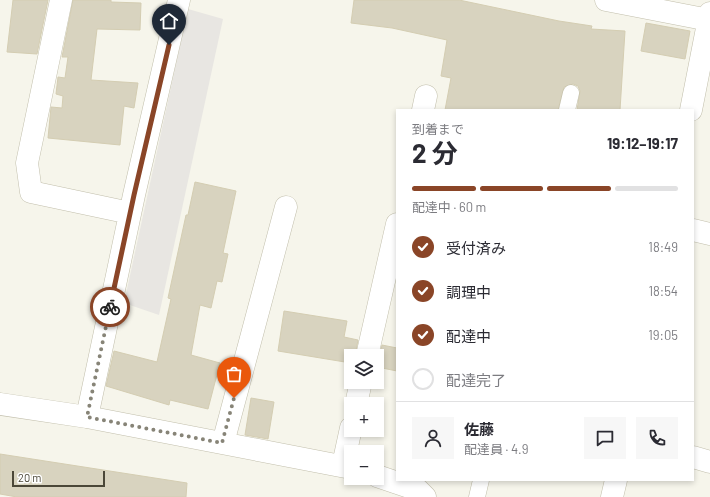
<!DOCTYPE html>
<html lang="ja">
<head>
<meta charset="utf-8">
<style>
  body { margin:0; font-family:Barlow,"Noto Sans JP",sans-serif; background:#f7f7f7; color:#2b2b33; height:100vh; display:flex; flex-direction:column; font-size:15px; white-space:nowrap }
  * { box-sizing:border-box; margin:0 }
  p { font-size:13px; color:#7c7c81 }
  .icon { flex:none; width:22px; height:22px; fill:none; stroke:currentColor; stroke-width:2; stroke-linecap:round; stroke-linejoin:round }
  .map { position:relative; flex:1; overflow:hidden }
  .side { position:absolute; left:396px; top:109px; width:298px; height:372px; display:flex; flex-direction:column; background:#fff; border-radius:0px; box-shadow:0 2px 6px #0003 }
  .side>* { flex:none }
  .buttons { position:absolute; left:344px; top:349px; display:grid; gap:8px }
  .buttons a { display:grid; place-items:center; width:40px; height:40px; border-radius:0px; background:#fff; box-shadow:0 2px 6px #0003; font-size:20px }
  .scale { position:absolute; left:12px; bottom:10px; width:93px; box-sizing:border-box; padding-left:4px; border:2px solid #4b4738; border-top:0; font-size:11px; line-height:14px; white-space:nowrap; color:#4b4738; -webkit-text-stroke:3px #fff; paint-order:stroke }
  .pin { position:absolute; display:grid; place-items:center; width:34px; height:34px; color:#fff; margin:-41px -17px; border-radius:50% 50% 50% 0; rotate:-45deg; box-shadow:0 0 4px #0007 }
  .pin .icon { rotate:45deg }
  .courier { position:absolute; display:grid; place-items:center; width:40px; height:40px; margin:-20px; border:3px solid #8a4527; border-radius:50%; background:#fff; color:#222; box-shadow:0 1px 5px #0007 }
  .headline em { font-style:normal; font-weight:700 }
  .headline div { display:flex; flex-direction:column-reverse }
  .headline { display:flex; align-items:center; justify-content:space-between; height:68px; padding:0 16px }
  h1 { font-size:26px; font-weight:700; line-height:30px }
  .bar { display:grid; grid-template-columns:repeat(4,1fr); gap:6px 4px; align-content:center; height:48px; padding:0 16px }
  .bar i { height:5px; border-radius:3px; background:#e1e1e2 }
  .bar .on { background:#8a4527 }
  .bar p { grid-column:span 4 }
  .line { display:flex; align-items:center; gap:10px; padding:0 16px; border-top:1px solid #e1e1e2 }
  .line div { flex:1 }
  .round { display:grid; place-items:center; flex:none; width:42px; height:42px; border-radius:0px; background:#f7f7f7 }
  ol { padding:0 16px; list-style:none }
  li { display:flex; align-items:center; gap:12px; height:44px }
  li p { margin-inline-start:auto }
  li .icon { padding:4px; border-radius:50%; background:#8a4527; color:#fff; stroke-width:4 }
  li:last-child { color:#7c7c81 }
  li i { width:22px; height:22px; border:2px solid #e1e1e2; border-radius:50% }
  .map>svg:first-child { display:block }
</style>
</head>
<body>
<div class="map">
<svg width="710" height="497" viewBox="0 0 710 497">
  <rect width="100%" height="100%" fill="#f6f5eb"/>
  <path fill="#e8e6e2" d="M188,9L223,19L159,315L124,303Z"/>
  <path fill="#d8d3bf" stroke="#d4cdb2" d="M13,0H48L37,54L7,52Z
    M73,0H111V2L141,3L140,30L97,29L91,80L138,83L134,108L124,106L120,145L48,138L51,107L62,108L63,96L56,94L58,77L65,78L68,57H62Z
    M354,0H459L559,21L592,26L591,29L625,31L620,110H577L580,91L578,86L573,84L564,87L558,110H445L451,78L441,76L447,40L392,28L351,23Z
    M646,23L690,31L685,59L641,51Z
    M195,182L236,191L223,253L228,254L222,282L217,281L211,308L200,305L191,355L220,363L208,409L170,400L169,405L106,386L114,351L157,362L171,299L168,298L186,215H188Z
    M284,311L347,321L344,337L358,340L355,356H351V363L278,351Z
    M382,345L397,348V371L377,367Z
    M251,398L274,402L268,439L245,435Z
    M0,454L187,483L186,497H17L0,494Z"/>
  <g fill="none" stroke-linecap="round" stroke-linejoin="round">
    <g stroke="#c2bfac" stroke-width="17">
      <path id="service" d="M567,110L571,93
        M477,497L481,480"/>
    </g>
    <g stroke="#c2bfac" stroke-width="23">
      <path id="minor" d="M61,0L27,163L31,192L130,213
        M606,0L709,20
        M423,110L426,96
        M691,110L710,13
        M693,230L710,234
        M367,356L397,224
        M0,404L87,417L351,468
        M356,404L361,382
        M87,417L134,195L179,0
        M223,443L286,207
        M693,457L710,462
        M343,465L351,428
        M377,476L418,490L425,497
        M612,497L616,480"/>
    </g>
    <use href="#service" stroke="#fff" stroke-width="16"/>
    <use href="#minor" stroke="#fff" stroke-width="22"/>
  </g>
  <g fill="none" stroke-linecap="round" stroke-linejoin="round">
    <path stroke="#878477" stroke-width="4" stroke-dasharray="0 7.2" d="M110,307L87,417L222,443L234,398"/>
    <path stroke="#8a4527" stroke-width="5" d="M110,307L134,195L169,45"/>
  </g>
</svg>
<div class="buttons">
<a><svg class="icon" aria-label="layers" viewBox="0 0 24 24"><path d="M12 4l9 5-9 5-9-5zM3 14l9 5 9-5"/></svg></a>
<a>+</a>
<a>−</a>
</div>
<div class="scale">20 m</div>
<div class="pin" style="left:234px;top:398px;background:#ea580c"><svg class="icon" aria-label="bag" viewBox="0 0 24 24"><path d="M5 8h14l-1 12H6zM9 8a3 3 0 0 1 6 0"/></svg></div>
<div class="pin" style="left:169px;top:45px;background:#1f2937"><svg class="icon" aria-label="home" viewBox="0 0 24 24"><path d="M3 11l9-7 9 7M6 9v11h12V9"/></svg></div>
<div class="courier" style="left:110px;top:307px"><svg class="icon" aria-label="bike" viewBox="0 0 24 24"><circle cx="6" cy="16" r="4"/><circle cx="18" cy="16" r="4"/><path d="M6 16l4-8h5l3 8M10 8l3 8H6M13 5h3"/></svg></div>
<section class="side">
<div class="headline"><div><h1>2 分</h1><p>到着まで</p></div><em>19:12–19:17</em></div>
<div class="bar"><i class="on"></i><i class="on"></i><i class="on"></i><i></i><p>配達中 · 60 m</p></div>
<ol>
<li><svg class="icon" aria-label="check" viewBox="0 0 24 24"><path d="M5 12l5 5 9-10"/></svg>受付済み<p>18:49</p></li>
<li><svg class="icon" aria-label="check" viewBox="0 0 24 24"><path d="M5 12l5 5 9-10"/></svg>調理中<p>18:54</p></li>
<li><svg class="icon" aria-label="check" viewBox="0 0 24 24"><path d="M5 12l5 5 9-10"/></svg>配達中<p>19:05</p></li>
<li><i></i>配達完了</li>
</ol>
<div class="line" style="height:72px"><a class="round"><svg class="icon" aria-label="person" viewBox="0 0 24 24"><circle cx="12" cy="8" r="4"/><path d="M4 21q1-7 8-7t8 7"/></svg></a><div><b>佐藤</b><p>配達員 · 4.9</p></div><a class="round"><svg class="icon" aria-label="chat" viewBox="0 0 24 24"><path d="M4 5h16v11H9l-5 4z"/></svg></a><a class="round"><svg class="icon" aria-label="phone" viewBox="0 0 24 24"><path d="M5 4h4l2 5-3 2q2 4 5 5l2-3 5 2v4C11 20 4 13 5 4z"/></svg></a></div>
</section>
</div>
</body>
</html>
